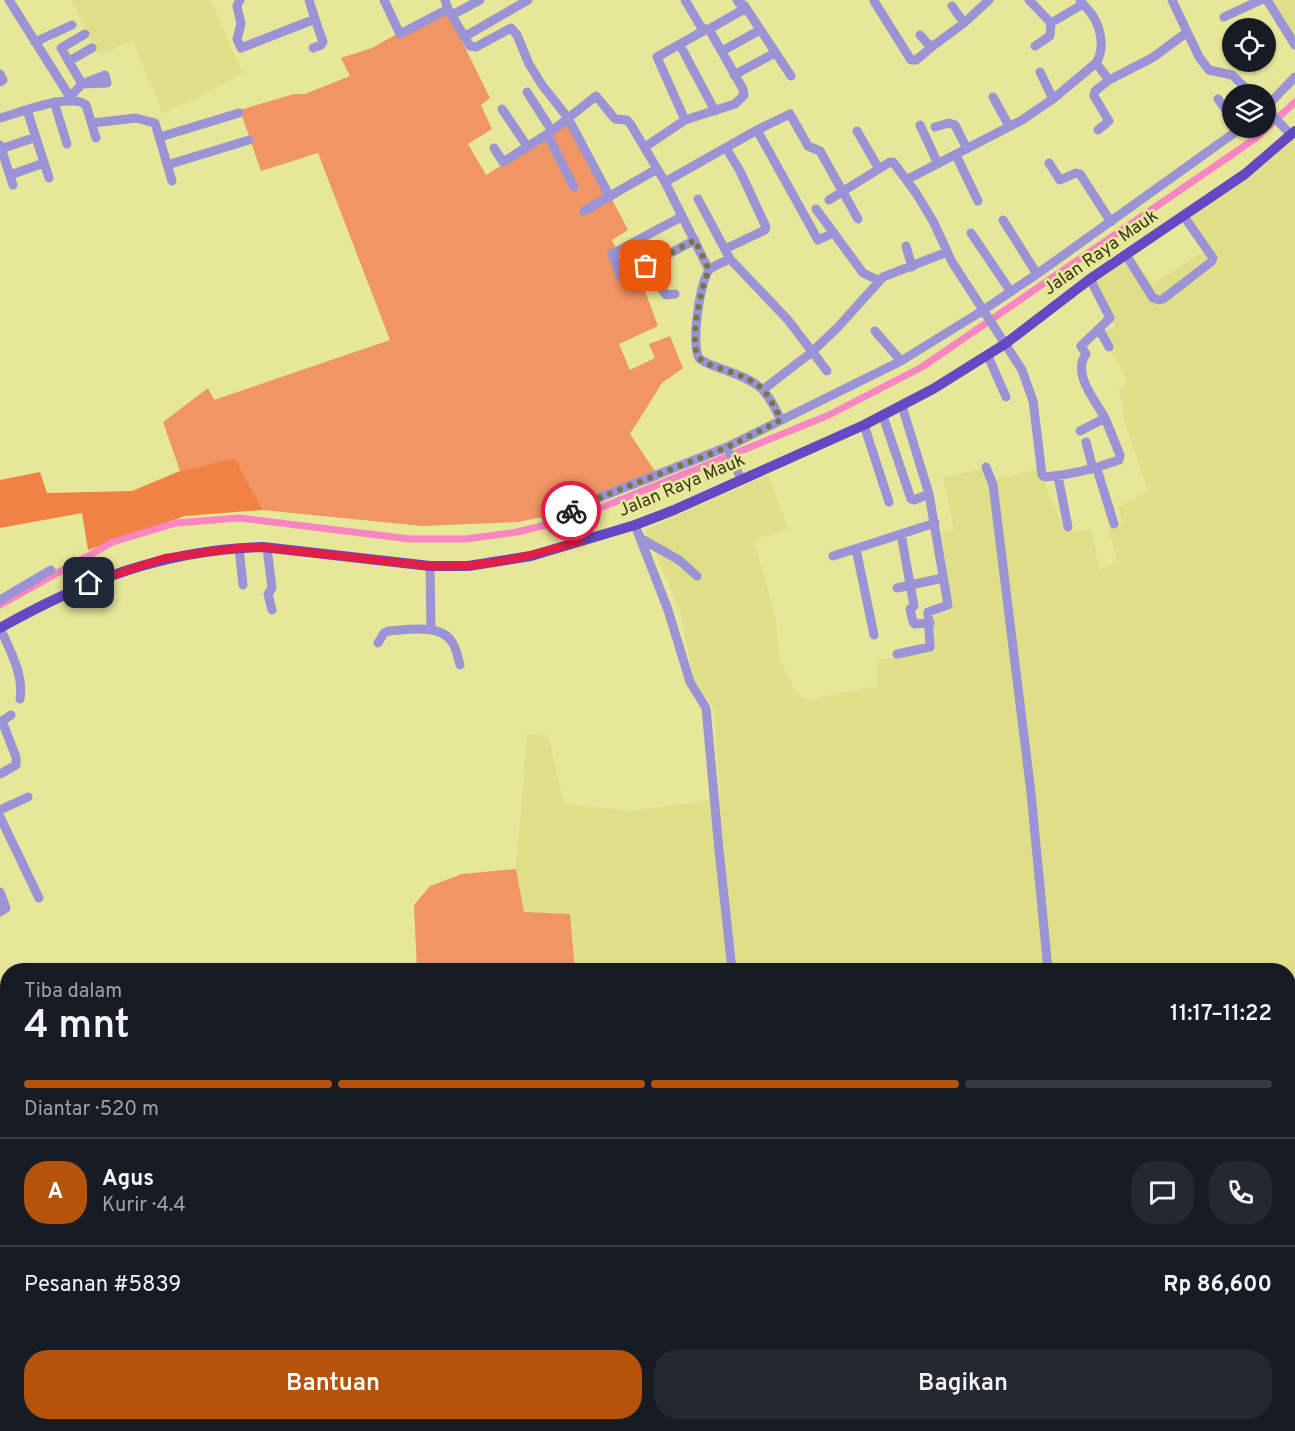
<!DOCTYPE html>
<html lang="id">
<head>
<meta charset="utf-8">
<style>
  body { margin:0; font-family:Overpass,sans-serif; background:#242831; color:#f1f3f6; height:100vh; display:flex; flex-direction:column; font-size:22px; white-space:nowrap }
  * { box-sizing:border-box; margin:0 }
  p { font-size:20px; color:#9ea1a6 }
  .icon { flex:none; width:33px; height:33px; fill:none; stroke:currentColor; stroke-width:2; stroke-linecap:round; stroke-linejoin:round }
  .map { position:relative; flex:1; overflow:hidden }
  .drawer { position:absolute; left:0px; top:963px; width:1296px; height:468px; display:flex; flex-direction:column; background:#171b24; border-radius:24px 24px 0 0; box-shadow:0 2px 4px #0004 }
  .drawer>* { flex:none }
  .tools { position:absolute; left:1222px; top:18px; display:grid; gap:12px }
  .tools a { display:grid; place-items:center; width:54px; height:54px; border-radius:50%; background:#171b24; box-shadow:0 2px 4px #0004; font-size:30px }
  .pin { position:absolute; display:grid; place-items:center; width:51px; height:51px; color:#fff; margin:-26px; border-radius:12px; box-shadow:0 3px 9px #0006 }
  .courier { position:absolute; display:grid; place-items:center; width:60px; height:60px; margin:-30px; border:4px solid #e11d48; border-radius:50%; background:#fff; color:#222; box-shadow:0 2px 8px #0007 }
  .overview em { font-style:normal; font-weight:600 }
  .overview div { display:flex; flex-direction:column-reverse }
  .overview { display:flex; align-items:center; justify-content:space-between; height:102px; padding:0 24px }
  h1 { font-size:39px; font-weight:600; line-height:45px }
  .bar { display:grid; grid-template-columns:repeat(4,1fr); gap:9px 6px; align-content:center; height:72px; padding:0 24px }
  .bar i { height:8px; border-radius:4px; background:#363941 }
  .bar .active { background:#b45309 }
  .bar p { grid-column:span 4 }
  .line { display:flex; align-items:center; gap:15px; padding:0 24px; border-top:2px solid #363941 }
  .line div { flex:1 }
  .round { display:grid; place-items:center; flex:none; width:63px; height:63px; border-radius:24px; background:#242831 }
  .cta { display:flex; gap:12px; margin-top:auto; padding:12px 24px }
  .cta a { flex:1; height:69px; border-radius:24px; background:#b45309; color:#fff; font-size:24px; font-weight:600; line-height:69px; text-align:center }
  .cta a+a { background:#242831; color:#f1f3f6 }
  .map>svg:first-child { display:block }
</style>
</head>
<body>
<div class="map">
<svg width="1295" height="1431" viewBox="0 0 1295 1431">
  <rect width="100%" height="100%" fill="#e6e799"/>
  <path fill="#dfdf89" d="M71,0H210L243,73L194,100L163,113L133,41L99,55Z
    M1274,0H1295V43L1269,2Z
    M1295,133V1426L1286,1429L1282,1424H1288V970H575L570,914L524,913L516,869L527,734L548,735L564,804L630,811L720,799L714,709L694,680L680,611L645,530L768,475L788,529L754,540L776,620L780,661L794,690L807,700L878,686V660L935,652L931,616L952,611L942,532L954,529L943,477L983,469L987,481L1038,469L1065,531L1092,530L1099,570L1117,561L1108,528L1123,523L1118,507L1148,491L1122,414L1124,405L1119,391L1127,381L1102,333L1115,326L1092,282L1133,256L1152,284L1205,251L1180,218Z
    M853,1424H1260L1238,1431H853Z"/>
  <path fill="#f09564" d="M445,7L490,98L481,105L492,129L468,144L486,175L571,122L628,230L612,240L632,285L641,280L658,326L619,344L630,370L655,358L649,344L670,336L683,368L662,383L630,434L660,479L573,511L518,522L422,526L263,510L235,460L180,471L163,422L208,388L214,400L390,340L318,153L261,171L240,110L294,94H305L350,76L341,58L372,48Z
    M516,869L524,912L570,914L575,970H417L414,905L430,886L462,874Z"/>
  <path fill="#f08243" d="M235,459L263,510L185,516L88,550L82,513L0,528V480L40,472L47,493L132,491L180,471Z"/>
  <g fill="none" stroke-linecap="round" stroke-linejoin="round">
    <path stroke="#f986c3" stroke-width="7" d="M0,605L113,542L176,523L239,518L410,539H466L517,532L578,517L829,415L922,367L1256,138L1295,102"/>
    <path stroke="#9a93d6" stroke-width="9" d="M9,0L70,97
      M240,0L237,6L241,24L237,39L241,48L315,19L309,0
      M384,0L400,34L448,9
      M445,0L448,9L470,46L476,47L511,28L517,35L529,64L542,85L568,118L610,197
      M737,0L739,3L744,5L791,76
      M1029,0L1051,23L1050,36L1035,46
      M1080,0C1084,6 1089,10 1093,16C1101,29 1105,49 1096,63L1109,80
      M1172,0L1199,57L1209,70L1232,75L1252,94
      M1267,0L1295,45
      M874,1L911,60H916L933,46
      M952,6L964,23L989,0
      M452,15L480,0
      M1224,17L1261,0
      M1051,23L1083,4
      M710,31L711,28L746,8
      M920,35L928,44L933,46L964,23
      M464,37L528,0
      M35,42L72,25
      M680,45L715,111
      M313,48L321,45L323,42L315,19
      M722,51L760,30
      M69,61L92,48
      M1040,72L1053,99
      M0,74L3,80L0,82
      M105,75L107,83L82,84Z
      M734,75L775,53
      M527,92L552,131
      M993,97L1009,126
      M1218,99L1233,120
      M71,101L70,97L82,84L61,48L85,34
      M54,102L67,144
      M1266,107L1295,77
      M1266,108L1291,135
      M502,109L527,146
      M27,110L49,178
      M0,118C19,113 70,92 86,105L96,138
      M685,120L657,57L705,30
      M92,123L136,118L155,123L172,181
      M920,125L938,164
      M935,127L949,123L955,125L967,149
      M757,130L818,240L833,233
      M1098,130L1109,121L1094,96L1095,91L1109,80L1152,58L1186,33
      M857,131L879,169
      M547,134L574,187
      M160,137L239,113
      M0,145L13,185
      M645,147L685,120L735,104L744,95L743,89L710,31L701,27L685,0
      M494,148L503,162L552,131L596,96L615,119L627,120L631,125L665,182L709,270
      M1,149L36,137
      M956,155L978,201
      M1049,163L1060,180L1076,173L1080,174L1111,222
      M167,165L249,140
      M10,175L44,163
      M906,180L1022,120L1053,99L1096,63
      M665,182L757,130L790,114L808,146L820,151L858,219
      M698,199L730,259L788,320L827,371
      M829,200L890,162H893L916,193L933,221L952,262L1022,370L1033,401L1042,475L1045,477C1071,475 1094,469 1119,460L1120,455L1105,418L1080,431
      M816,209L863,273L878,280
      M584,211L657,169
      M1003,220L1037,274
      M971,233L1011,292
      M906,246L912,267
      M725,249L765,230L766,227L740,171L726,148
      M1126,255L1153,298L1159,300L1163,299L1211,262L1213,258L1183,215
      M730,259C724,262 715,265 710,269C700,278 690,349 700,359C706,364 717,367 725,370C760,383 765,387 781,420
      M621,277L612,254L681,217
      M1090,279L1110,318L1081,346L1086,354C1072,373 1094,399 1105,418
      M675,294L666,295L646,266L695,240
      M1099,329L1109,347
      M875,331L901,361
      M988,356L1006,397
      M764,389L812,352L839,326L883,277L947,252
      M883,416L911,499L914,500L929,494
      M864,425L889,502
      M1086,442L1093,469
      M727,447L741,479
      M986,467L993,485L1031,793L1048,970
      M1097,469L1114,524
      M1058,476L1068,527
      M635,525L668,610L690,682L706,708L719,850L732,970
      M901,534L914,606L910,609L913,622L915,624L930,623
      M640,538L679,560L697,576
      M580,541L571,513L573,508L727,447L901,361L982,311L1037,274L1241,128
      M239,548L243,585
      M267,548L272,588L268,594L272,610
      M856,549L874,635
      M833,556L935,523
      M430,566L431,630
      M897,588L943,578
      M0,600L51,570
      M0,628C10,650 24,675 20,699
      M378,643L384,633L388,631C406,630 441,623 452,642C456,648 458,657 460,665
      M897,654L930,647L928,612L948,605L929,494L902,406
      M0,774L16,765V757L2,721L11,715
      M0,810L28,797
      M0,817L39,898
      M0,892L6,908L0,912
      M0,1228L8,1227
      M91,1424L93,1431
      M123,1424L125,1431
      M158,1424L159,1431
      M293,1424L295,1431
      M328,1424L329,1431
      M361,1424L363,1431
      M393,1424L395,1431
      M427,1424V1431
      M1105,1424L1108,1431
      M186,1430L212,1424
      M229,1430L257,1424
      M696,1431L701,1424
      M803,1431L804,1424
      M1242,1431L1249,1429"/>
    <path stroke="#6549c4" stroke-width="10" d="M0,628C85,580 164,550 263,547L430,566H468L531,556L635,525L674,510L864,425L933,389L1005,344L1090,279L1245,174L1295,131"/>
  </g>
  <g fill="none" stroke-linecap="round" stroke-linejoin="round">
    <path stroke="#767746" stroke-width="6" stroke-dasharray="0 10.8" d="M571,511L573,508L728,447L781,420C764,386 761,383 725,370C717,367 707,365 700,359C687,347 702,284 709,270L695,240L646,266"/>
    <path stroke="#e11d48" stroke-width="8" d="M89,583L165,558L239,548H267L430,566C482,569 531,556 580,541L571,511"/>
  </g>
  <g text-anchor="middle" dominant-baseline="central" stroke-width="5" stroke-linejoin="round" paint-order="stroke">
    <g font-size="18" fill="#3a3a1a" stroke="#e6e799">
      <text transform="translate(1101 253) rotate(-35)">Jalan Raya Mauk</text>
      <text transform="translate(682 486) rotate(-23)">Jalan Raya Mauk</text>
    </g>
  </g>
</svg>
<div class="tools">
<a><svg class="icon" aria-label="locate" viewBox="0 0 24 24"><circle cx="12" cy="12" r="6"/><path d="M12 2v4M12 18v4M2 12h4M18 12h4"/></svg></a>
<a><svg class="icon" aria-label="layers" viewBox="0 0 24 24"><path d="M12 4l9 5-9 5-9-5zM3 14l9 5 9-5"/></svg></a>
</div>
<div class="pin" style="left:646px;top:266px;background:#ea580c"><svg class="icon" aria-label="bag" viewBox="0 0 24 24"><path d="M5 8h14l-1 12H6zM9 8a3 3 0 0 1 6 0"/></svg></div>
<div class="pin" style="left:89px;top:583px;background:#1f2937"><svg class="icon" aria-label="home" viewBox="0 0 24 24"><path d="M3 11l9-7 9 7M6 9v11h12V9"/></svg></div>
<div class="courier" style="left:571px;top:511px"><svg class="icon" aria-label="bike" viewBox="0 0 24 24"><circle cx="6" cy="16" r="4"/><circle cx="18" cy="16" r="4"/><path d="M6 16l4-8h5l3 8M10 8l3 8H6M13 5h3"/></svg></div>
<section class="drawer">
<div class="overview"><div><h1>4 mnt</h1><p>Tiba dalam</p></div><em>11:17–11:22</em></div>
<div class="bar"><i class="active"></i><i class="active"></i><i class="active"></i><i></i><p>Diantar · 520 m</p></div>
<div class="line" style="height:108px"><b class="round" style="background:#b45309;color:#fff">A</b><div><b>Agus</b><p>Kurir · 4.4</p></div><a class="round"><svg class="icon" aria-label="chat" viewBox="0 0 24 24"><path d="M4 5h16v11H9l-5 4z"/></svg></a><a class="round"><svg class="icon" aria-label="phone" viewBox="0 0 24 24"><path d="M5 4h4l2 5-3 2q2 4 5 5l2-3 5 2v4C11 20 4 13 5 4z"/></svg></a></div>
<div class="line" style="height:78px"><div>Pesanan #5839</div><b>Rp 86,600</b></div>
<div class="cta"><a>Bantuan</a><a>Bagikan</a></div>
</section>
</div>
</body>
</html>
